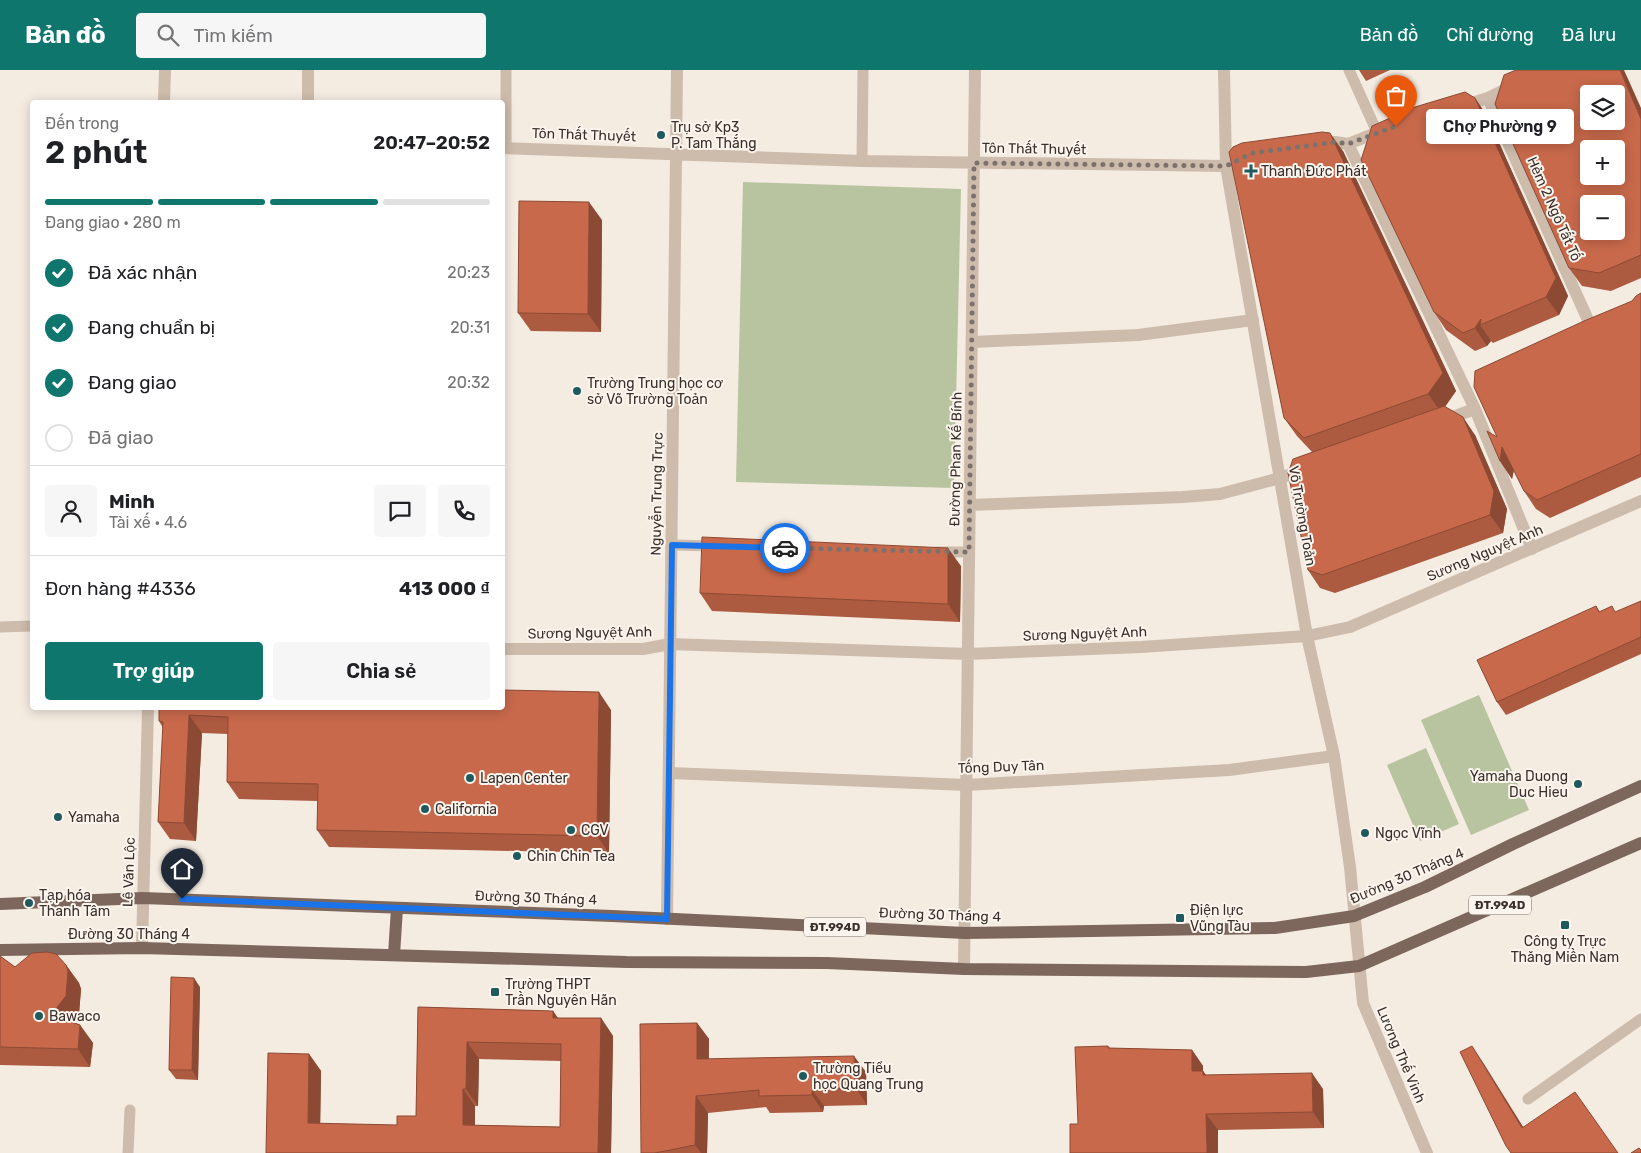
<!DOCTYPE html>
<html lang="vi">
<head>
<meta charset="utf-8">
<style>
  body { margin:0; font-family:Rubik,sans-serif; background:#f6f6f6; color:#202124; height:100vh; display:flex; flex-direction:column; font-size:19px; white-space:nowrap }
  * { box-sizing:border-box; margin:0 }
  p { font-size:16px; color:#757577 }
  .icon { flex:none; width:28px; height:28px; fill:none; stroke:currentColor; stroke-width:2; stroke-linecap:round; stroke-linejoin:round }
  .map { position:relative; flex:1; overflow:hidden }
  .details { position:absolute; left:30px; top:30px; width:475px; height:610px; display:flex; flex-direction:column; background:#fff; border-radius:5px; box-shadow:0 2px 12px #0003 }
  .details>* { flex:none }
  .fabs { position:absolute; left:1580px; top:15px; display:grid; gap:10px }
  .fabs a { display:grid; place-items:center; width:45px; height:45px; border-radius:5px; background:#fff; box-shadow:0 2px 12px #0003; font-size:25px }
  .pin { position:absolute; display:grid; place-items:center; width:42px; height:42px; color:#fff; margin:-51px -21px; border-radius:50% 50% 50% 0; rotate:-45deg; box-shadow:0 0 5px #0007 }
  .pin .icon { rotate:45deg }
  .courier { position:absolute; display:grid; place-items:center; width:50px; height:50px; margin:-25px; border:4px solid #1a73e8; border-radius:50%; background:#fff; color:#222; box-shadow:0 1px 6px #0007 }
  .bubble { position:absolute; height:35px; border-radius:5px; background:#fff; box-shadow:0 2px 12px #0003; font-size:16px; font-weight:600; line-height:35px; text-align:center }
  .head em { font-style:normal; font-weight:600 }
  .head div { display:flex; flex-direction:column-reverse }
  .head { display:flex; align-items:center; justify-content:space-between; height:85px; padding:0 15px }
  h1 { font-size:32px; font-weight:600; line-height:38px }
  .bar { display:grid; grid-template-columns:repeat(4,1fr); gap:8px 5px; align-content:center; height:60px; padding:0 15px }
  .bar i { height:6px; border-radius:4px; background:#e0e0e0 }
  .bar .current { background:#0f766e }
  .bar p { grid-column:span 4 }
  .line { display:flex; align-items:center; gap:12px; padding:0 15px; border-top:1px solid #e0e0e0 }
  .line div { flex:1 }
  .round { display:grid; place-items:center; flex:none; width:52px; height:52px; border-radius:5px; background:#f6f6f6 }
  ol { padding:0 15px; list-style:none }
  li { display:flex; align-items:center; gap:15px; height:55px }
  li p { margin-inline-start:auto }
  li .icon { padding:5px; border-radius:50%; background:#0f766e; color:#fff; stroke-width:4 }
  li:last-child { color:#757577 }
  li i { width:28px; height:28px; border:2px solid #e0e0e0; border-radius:50% }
  .action { display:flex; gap:10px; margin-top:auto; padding:10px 15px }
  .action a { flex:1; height:58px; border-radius:5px; background:#0f766e; color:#fff; font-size:20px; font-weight:600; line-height:58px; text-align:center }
  .action a+a { background:#f6f6f6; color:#202124 }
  header { display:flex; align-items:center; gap:30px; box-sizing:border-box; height:70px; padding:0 25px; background:#0f766e; color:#fff }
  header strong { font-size:24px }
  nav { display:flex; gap:28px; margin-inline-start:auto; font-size:18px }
  .search { width:350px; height:45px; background:#f6f6f6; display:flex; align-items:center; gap:12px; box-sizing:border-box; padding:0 18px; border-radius:5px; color:#757577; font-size:19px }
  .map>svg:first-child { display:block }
</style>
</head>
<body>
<header>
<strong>Bản đồ</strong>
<div class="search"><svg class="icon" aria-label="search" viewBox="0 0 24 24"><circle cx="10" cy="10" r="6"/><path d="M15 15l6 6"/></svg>Tìm kiếm</div>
<nav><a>Bản đồ</a><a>Chỉ đường</a><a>Đã lưu</a></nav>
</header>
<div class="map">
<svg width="1641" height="1083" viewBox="0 0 1641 1083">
  <rect width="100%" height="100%" fill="#f4ebe1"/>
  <path fill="#b8c4a0" d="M743,112L961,119L954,418L736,412Z
    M1479,625L1529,740L1471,765L1421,650Z
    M1426,678L1459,754L1420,771L1387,695Z"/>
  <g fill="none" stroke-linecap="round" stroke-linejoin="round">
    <path stroke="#cdbbac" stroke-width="11" d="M1349,0L1377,62
      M506,78V0
      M862,91L863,0
      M672,475L715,476
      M936,482H969
      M0,557L32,556
      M1528,1029L1641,949
      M128,1083L130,1040"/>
    <path stroke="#cdbbac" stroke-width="12" d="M1488,28L1593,261
      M308,32V0
      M1462,36L1488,28L1513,16
      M1319,74L1335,72L1348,74L1383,60
      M1348,74L1475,339L1532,479
      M502,78L862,91L1226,96L1236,91
      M972,272L1138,265L1253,250
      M1444,350L1475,339
      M970,435L1183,427L1220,424L1280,408L1303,400
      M502,579H643L670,574L968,584L1141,577L1307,566L1350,557L1641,431
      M669,703L967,715L1229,700L1334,686
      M667,849L677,0
      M964,899L975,0"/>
    <path stroke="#cdbbac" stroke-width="12" d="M1224,0L1226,96L1307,566L1334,686L1350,797L1363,933L1427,1083
      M164,32L165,0
      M142,878L148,638"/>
    <path stroke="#7d675c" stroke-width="12" d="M0,834L143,828L612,846L965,863L1275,858L1354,846L1425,817L1513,774L1641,716
      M0,880L142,878L627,892L827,893L964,899L1306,902L1359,896L1641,773
      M394,885L397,838"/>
  </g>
  <path fill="#ac5a40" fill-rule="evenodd" d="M1359,0H1390L1366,11Z
    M1475,28L1487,46L1568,226L1559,245L1493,273L1491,271L1487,276L1475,281L1446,260L1434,242Z
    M1641,38V208L1611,221L1582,216L1569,198Z
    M1343,81L1456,321L1445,337L1475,365L1507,439L1503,463L1335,523L1320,518L1308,500L1313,383L1297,366L1284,348Z
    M602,150L601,262L531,261L518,243Z
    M1641,223V407L1550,448L1536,439L1524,421L1514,400L1512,409L1500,391L1497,367L1632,231Z
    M961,496L960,552L712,541L700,523Z
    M1641,531V584L1506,645L1497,632L1596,536L1600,542H1616Z
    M159,638L611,640L609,783L329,777L317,760L318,731L239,729L227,712L228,664L202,663L196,771L170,769L158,752L163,658L159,651Z
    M0,886L15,897L66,895L79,913L81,919L79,944L72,952L80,955L93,973L90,997L0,995Z
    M200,917L198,1010L176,1009L169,1000Z
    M418,937L553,941L558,948H601L613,966L611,1083H266L309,984L321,1001L320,1054L397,1055L416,1046ZM479,989L561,991L560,1057L475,1055V1036H478Z
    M697,953L709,969V989L866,1002L867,1035L824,1036L823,1042L770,1043L766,1037L708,1043L707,1083H641Z
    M1108,976L1110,978L1192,980L1203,996V1001L1206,1005L1323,1019L1324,1058L1218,1060L1078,1054Z"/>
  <path fill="#8c4a34" d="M1620,0H1624L1641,38V49Z
    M1475,28L1487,46L1568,226L1559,245L1546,227Z
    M1330,63L1343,81L1456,321L1441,342L1428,324Z
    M589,132L602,150L601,262L588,244Z
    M1481,249L1480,255L1491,271L1487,276L1475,258Z
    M1463,347L1475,365L1507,439L1503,463L1490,445Z
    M1502,377L1515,394L1512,409L1500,391Z
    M948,478L961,496L960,552L948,534Z
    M599,622L611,640L609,783L597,766Z
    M189,645L202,663L196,771L184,753Z
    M66,895L79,913L81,919L79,944L64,963L51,945Z
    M194,908L200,917L198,1010L192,1000Z
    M553,941L565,959L553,948Z
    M601,948L613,966L611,1083H598Z
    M697,953L709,969L708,1006L697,989Z
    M80,955L93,973L90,997L78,979Z
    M467,972L479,989L478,1036L466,1019Z
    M1472,976L1484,994L1535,1076L1522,1058Z
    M1192,980L1203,996V1001L1215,1017L1192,1001Z
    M309,984L321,1001L320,1071L308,1053Z
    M854,986L866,1002L867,1035L856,1018Z
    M1312,1003L1323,1019L1324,1058L1313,1042Z
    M463,1019L475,1036V1072L463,1055Z
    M812,1020L824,1036L823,1042L812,1025Z
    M696,1026L708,1043L707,1083H701L695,1075Z
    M1206,1044L1218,1060V1083H1207Z"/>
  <path fill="#c8694b" stroke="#8c4a34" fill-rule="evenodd" d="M1516,0H1620L1641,49V185L1599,203L1569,198L1495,34L1504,5ZM1589,24H1616V51H1589ZM1589,79H1616V106H1589ZM1589,134H1616V161H1589Z
    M1465,22L1475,28L1556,208L1546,227L1480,255L1481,249L1475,258L1463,263L1434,242L1361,90L1372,56L1415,37Z
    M1322,62L1330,63L1443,303L1428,324L1304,368L1284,348L1229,82L1233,77L1242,73Z
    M519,131L589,132L588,244L518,243Z
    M1641,223V384L1537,430L1524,421L1502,377L1500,391L1487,361L1497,367L1474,317L1475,301L1584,251L1632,231L1636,226Z
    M1444,336L1463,347L1494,421L1490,445L1322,505L1308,500L1288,403L1293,389Z
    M702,467L948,478V534L700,523Z
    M1641,531V567L1497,632L1477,590L1596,536L1599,542L1612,536L1615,542Z
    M502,620L599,622L597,766L317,760L318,714L227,712L228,647L189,645L184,753L158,752L163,652L159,651V638H502Z
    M47,882L56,884L66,895L68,901L66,926L51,945L80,955L78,979L0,977V886L15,897L32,883Z
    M171,907L194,908L192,1000H169Z
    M418,937L553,941V948H601L598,1083H266L268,983L309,984L308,1053L397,1055V1046H416ZM467,972L561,974L560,1057L463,1055V1019H466Z
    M697,953V989L854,986L856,1018L812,1020V1025L759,1026V1020L696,1026L695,1075L655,1083H641L640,954Z
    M1108,976V978L1192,980V1001H1203V1005L1312,1003L1313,1042L1206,1044L1207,1083H1070V1054H1078L1075,977Z
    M1472,976L1522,1058L1575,1022L1618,1083H1511L1506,1076L1460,982Z
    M1639,1078L1641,1080V1083H1631Z"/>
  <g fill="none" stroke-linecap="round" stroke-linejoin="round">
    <path stroke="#7c716b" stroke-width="5" stroke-dasharray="0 9" d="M785,478L969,482L974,93L1226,96L1252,83L1336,72L1348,74L1396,56"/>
    <path stroke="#1a73e8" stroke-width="6" d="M182,829L667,849L672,475L785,478"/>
  </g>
  <g fill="#1f5a5e" stroke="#fbf5ee" stroke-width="2">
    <circle cx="661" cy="65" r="5"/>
    <path d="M1248.5 93.5h5v5h5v5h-5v5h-5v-5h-5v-5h5z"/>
    <circle cx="577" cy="321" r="5"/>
    <circle cx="470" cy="708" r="5"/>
    <circle cx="1578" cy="714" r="5"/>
    <circle cx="425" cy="739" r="5"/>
    <circle cx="58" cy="747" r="5"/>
    <circle cx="571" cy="760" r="5"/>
    <circle cx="1365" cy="763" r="5"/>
    <circle cx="517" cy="786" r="5"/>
    <circle cx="29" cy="833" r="5"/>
    <rect x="1175" y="843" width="10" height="10" rx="2.5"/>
    <rect x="1560" y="850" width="10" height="10" rx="2.5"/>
    <rect x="490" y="917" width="10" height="10" rx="2.5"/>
    <circle cx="39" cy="946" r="5"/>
    <circle cx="803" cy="1006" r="5"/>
  </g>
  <g text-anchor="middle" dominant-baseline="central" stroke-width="4" stroke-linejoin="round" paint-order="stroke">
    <g fill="#fbf5ee" stroke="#756b66" stroke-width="1">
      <rect x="1469" y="825.5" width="62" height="19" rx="4"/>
      <rect x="804" y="847.5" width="62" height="19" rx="4"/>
    </g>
    <g font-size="12" font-weight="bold" fill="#3b302b">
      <text x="1500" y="835">ĐT.994D</text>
      <text x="835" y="857">ĐT.994D</text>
    </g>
    <g font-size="14" fill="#3b302b" stroke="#fbf5ee" text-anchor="start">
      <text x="671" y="57">Trụ sở Kp3<tspan x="671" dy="16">P. Tam Thắng</tspan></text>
      <text x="1261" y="101">Thanh Đức Phát</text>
      <text x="587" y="313">Trường Trung học cơ<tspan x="587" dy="16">sở Võ Trường Toản</tspan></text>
      <text x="1568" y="706" text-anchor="end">Yamaha Duong<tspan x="1568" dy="16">Duc Hieu</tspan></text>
      <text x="480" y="708">Lapen Center</text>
      <text x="435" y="739">California</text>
      <text x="68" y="747">Yamaha</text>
      <text x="581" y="760">CGV</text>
      <text x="1375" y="763">Ngọc Vĩnh</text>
      <text x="527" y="786">Chin Chin Tea</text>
      <text x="39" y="825">Tạp hóa<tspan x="39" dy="16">Thanh Tâm</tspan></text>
      <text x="1190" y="840">Điện lực<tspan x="1190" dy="16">Vũng Tàu</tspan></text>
      <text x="1565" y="871" text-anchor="middle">Công ty Trực<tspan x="1565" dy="16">Thăng Miền Nam</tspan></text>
      <text x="505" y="914">Trường THPT<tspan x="505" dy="16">Trần Nguyên Hãn</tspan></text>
      <text x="49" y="946">Bawaco</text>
      <text x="813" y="998">Trường Tiểu<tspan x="813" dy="16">học Quang Trung</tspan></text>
    </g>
    <g font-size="14" fill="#3b302b" stroke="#fbf5ee">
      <text transform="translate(584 65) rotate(2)">Tôn Thất Thuyết</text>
      <text transform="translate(1034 79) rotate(1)">Tôn Thất Thuyết</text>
      <text transform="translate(1554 139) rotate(66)">Hẻm 2 Ngô Tất Tố</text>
      <text transform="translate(956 389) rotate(-89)">Đường Phan Kế Bính</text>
      <text transform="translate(657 424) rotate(-89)">Nguyễn Trung Trực</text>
      <text transform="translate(1302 446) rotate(80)">Võ Trường Toản</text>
      <text transform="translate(1485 483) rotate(-23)">Sương Nguyệt Anh</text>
      <text transform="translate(590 563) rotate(-1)">Sương Nguyệt Anh</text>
      <text transform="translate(1085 564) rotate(-2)">Sương Nguyệt Anh</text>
      <text transform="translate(1001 697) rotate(-2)">Tống Duy Tân</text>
      <text transform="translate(129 802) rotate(-88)">Lê Văn Lộc</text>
      <text transform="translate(1407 806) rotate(-23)">Đường 30 Tháng 4</text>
      <text transform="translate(536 828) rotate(2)">Đường 30 Tháng 4</text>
      <text transform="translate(940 845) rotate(2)">Đường 30 Tháng 4</text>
      <text x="129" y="864">Đường 30 Tháng 4</text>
      <text transform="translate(1401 985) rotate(67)">Lương Thế Vinh</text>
    </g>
  </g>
</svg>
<div class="fabs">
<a><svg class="icon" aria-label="layers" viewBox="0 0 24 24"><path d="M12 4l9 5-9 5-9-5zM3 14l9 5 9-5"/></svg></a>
<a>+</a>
<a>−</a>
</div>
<div class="pin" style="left:1396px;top:56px;background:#ea580c"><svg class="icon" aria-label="bag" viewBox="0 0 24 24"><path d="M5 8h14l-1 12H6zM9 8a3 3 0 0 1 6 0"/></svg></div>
<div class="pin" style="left:182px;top:829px;background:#1f2937"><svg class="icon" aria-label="home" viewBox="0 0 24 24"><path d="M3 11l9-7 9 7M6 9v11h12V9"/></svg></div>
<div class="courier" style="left:785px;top:478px"><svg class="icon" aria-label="car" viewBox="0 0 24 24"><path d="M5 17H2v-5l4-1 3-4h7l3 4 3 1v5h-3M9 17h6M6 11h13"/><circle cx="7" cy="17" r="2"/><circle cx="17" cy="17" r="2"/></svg></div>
<div class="bubble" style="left:1426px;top:39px;width:148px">Chợ Phường 9</div>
<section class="details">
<div class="head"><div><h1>2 phút</h1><p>Đến trong</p></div><em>20:47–20:52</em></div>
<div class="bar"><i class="current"></i><i class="current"></i><i class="current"></i><i></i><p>Đang giao · 280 m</p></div>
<ol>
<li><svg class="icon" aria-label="check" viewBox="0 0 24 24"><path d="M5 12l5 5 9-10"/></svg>Đã xác nhận<p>20:23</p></li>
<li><svg class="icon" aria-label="check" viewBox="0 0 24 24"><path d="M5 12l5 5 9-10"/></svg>Đang chuẩn bị<p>20:31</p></li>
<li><svg class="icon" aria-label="check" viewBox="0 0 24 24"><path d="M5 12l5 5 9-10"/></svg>Đang giao<p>20:32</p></li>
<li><i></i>Đã giao</li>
</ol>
<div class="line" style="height:90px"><a class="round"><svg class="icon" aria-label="person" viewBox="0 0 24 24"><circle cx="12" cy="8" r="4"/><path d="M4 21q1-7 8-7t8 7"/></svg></a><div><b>Minh</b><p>Tài xế · 4.6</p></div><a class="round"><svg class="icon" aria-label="chat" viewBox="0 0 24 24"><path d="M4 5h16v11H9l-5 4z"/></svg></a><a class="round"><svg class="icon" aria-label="phone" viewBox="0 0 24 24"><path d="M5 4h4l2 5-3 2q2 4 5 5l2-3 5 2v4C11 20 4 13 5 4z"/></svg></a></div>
<div class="line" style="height:65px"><div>Đơn hàng #4336</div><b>413 000 ₫</b></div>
<div class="action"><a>Trợ giúp</a><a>Chia sẻ</a></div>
</section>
</div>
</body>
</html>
